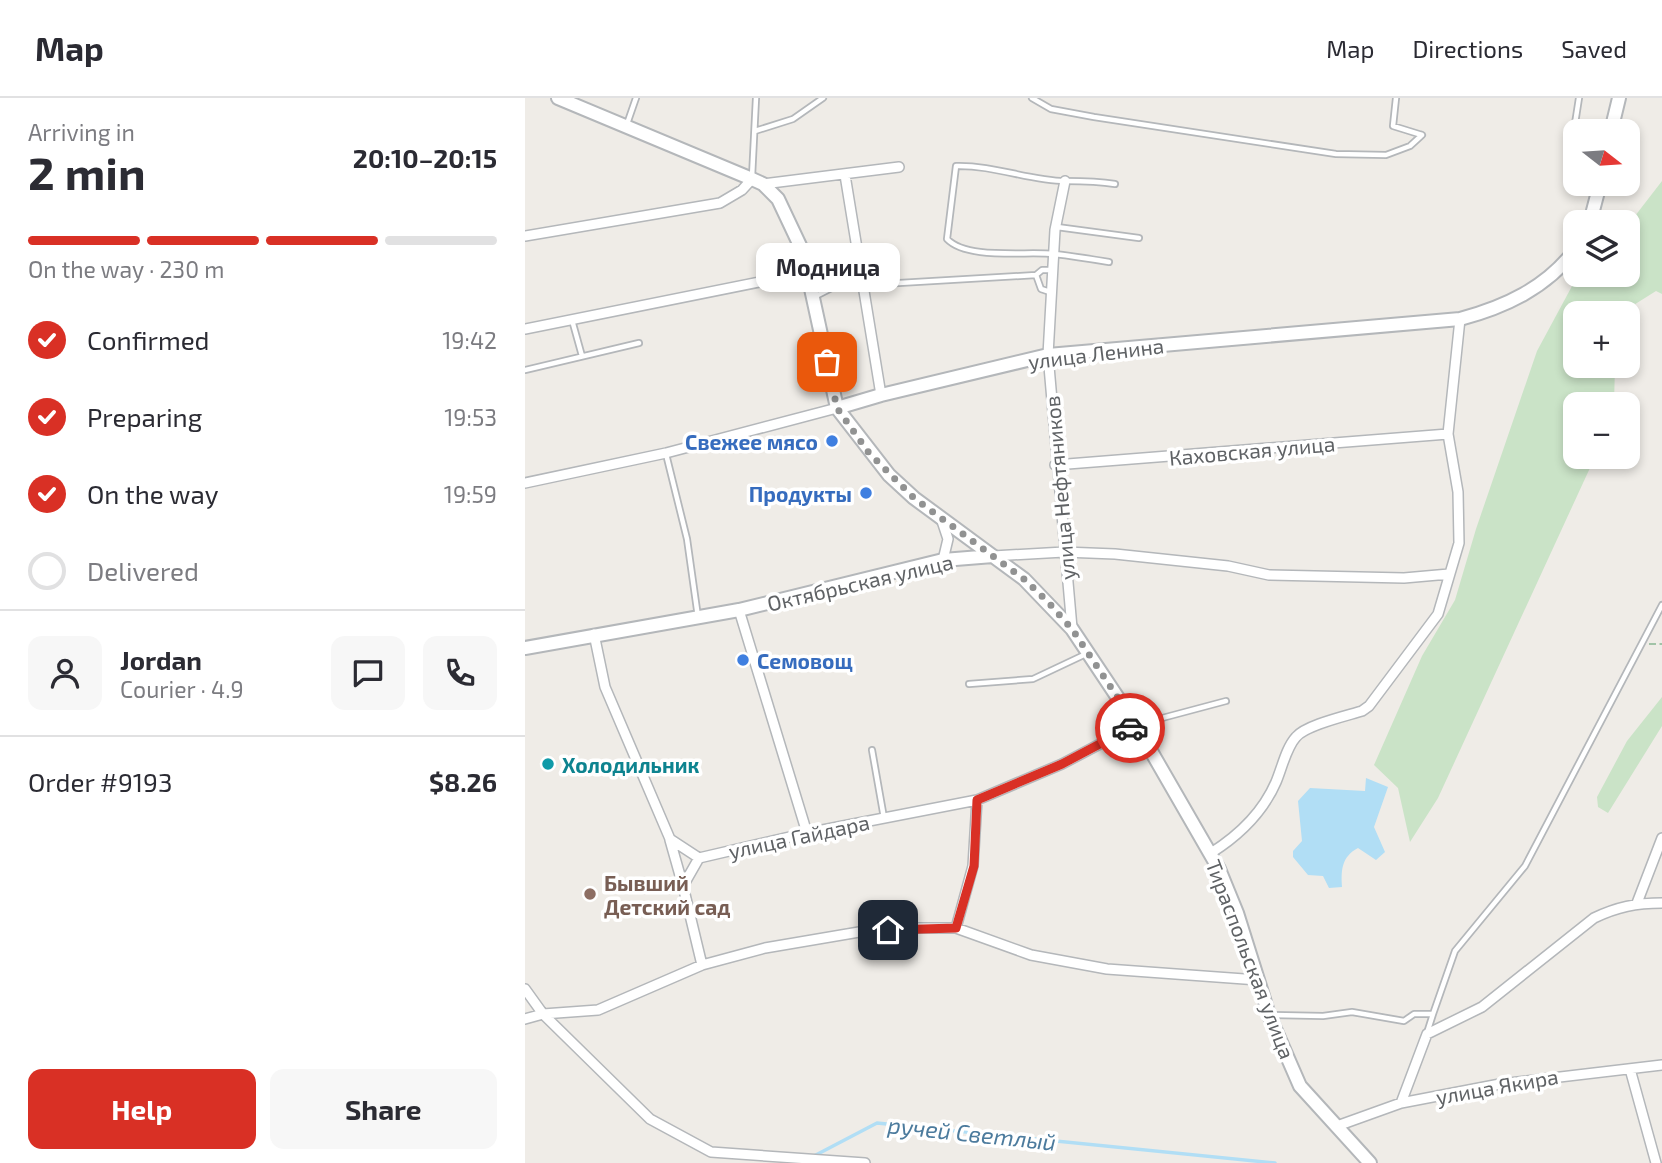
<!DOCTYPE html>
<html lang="en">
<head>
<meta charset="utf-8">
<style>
  body { margin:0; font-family:"Exo 2",sans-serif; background:#f7f7f7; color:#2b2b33; height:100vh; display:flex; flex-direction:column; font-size:26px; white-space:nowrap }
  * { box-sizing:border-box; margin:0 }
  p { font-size:23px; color:#7c7c81 }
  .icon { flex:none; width:38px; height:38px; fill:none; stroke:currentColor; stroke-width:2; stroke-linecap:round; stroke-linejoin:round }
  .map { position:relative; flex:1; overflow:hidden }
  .side { display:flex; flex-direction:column; background:#fff; width:525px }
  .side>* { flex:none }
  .needle { width:46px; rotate:107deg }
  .tools { position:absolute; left:1038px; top:21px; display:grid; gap:14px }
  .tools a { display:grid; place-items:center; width:77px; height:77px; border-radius:14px; background:#fff; box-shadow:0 4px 10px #0003; font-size:35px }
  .pin { position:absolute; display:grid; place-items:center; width:60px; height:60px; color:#fff; margin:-30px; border-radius:14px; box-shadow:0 4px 10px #0006 }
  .courier { position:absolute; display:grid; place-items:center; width:70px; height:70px; margin:-35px; border:5px solid #d93025; border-radius:50%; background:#fff; color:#222; box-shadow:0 2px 9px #0007 }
  .bubble { position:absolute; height:49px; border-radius:14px; background:#fff; box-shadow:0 4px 10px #0003; font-size:23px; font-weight:700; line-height:49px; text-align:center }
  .summary em { font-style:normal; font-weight:700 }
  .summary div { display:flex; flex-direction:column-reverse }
  .summary { display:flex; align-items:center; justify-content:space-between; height:119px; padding:0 28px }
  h1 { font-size:46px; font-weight:700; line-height:52px }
  .bar { display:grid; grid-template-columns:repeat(4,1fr); gap:10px 7px; align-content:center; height:84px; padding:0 28px }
  .bar i { height:9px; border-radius:5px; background:#e1e1e2 }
  .bar .current { background:#d93025 }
  .bar p { grid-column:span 4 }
  .line { display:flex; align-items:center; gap:18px; padding:0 28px; border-top:2px solid #e1e1e2 }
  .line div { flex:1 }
  .round { display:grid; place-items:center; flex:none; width:74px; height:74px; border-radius:14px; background:#f7f7f7 }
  ol { padding:0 28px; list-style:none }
  li { display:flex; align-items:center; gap:21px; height:77px }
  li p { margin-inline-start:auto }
  li .icon { padding:7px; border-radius:50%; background:#d93025; color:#fff; stroke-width:4 }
  li:last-child { color:#7c7c81 }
  li i { width:38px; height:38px; border:4px solid #e1e1e2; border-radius:50% }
  .action { display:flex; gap:14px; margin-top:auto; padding:14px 28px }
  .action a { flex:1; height:80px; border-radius:14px; background:#d93025; color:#fff; font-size:28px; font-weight:700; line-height:80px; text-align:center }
  .action a+a { background:#f7f7f7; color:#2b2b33 }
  header { display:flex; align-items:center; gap:42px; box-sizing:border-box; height:98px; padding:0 35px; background:#fff; border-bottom:2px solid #e1e1e2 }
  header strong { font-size:33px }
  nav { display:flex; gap:38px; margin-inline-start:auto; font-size:24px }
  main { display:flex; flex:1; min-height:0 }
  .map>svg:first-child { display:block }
</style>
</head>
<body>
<header>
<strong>Map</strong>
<nav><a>Map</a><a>Directions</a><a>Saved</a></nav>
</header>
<main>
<section class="side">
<div class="summary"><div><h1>2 min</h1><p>Arriving in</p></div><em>20:10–20:15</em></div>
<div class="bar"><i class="current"></i><i class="current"></i><i class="current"></i><i></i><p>On the way · 230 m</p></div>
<ol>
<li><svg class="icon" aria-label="check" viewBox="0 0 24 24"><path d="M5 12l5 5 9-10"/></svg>Confirmed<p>19:42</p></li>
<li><svg class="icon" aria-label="check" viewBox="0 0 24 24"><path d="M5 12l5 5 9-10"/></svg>Preparing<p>19:53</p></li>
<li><svg class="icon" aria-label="check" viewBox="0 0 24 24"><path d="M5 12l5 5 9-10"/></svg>On the way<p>19:59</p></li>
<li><i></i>Delivered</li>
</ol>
<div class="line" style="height:126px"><a class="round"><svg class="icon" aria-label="person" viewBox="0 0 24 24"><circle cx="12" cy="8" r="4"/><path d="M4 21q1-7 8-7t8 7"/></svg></a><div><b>Jordan</b><p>Courier · 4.9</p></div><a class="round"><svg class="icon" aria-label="chat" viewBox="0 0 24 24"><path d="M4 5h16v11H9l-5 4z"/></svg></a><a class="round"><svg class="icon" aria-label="phone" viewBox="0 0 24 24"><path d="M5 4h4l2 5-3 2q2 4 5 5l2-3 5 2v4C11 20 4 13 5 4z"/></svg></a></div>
<div class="line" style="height:91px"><div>Order #9193</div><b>$8.26</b></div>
<div class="action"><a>Help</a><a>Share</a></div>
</section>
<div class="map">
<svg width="1137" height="1065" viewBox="0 0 1137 1065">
  <rect width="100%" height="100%" fill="#efece7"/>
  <path fill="#cae3c7" d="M1137,83V196L1131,193L1096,215H1050V268H1090L1089,306H1050V359H1070L913,700L885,744L873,690L849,667L897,558L930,502L951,431L1012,253L1053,177H1102L1103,127Z
    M1137,599V628L1083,715L1073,709L1072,699L1102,643Z"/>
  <path fill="#b1def5" d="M841,680L863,689L849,729L860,754L851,762L833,750C816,759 816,773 817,789L804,790L798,778L783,777L768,759V753L777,743L773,703L785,690L840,693Z"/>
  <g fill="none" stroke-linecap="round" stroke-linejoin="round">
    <path stroke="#b1def5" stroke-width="3.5" d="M287,1059L352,1025L750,1065"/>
    <g stroke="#b4b7ba" stroke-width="8">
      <path id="service" d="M507,0L526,11L569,19L811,56L861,57L885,48L897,37
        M871,0L868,28L897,37
        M102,26L111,0
        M1049,32L1054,0
        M230,33L268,21L298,0
        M227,79L231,0
        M532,129L614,140
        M584,164C566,161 547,158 529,156C501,153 442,162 422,141L431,68C469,67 506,83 540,83C558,83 572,83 590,86
        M511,177L516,191L525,194
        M340,187L511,177L517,172H527
        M291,198L336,175
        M47,222L57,258
        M0,272L114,245
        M141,356L162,441L173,519
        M444,586L508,581L561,556
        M611,627L701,603
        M347,652L359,720
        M748,917L798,918L827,914L879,923L889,916H908L930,853L1000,768L1137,507
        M902,935L908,916"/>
    </g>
    <g stroke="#b4b7ba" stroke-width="12">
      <path id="minor" d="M320,77L356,297
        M540,83L530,132L523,257L547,530
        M238,86L374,69
        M0,138L195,105L217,92L227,81
        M0,231L284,174
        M530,367L923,336
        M0,385L141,355L312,310
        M417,423L423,441L418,462
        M468,458L539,454L590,456L703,468L744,477L879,480L924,476
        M214,512L282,735
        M69,536L80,589L145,741L174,760L282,735L452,702L537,666L611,627
        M145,742L158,788
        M686,755C713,738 738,714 751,684C757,670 761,650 771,639C781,627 821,618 837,613L844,608L913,516L934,445L933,394L923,336L935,221
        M174,760L158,788L177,867
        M1112,805L1137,740
        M431,830L448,768L452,702
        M0,891L18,916L125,1021L186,1054L340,1065
        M0,921L18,916L73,912L177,867L240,850L340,833L387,830H431L506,857L582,871L733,882
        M1105,971L1131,1065
        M876,1005L902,936L957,909L1069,820C1092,809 1111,805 1137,805
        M812,1028L876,1005L975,986L1137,967"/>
    </g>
    <g stroke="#b4b7ba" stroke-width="16">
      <path id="tertiary" d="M33,0L227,81L238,86L253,101L278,154L312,310L364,377L389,400L499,481L547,531L611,627L694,771L712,815L744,917L775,988L845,1065
        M1086,33L1094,0
        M1065,124L1075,86
        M312,310L356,297L523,257L935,221C980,209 1021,190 1050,152
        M0,550L214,512L418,462L468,458"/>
    </g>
    <path stroke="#a1c3a7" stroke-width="2" stroke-dasharray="7 3.5" stroke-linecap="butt" d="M1124,546H1137"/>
    <use href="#service" stroke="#fff" stroke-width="4.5"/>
    <use href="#minor" stroke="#fff" stroke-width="9"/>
    <use href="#tertiary" stroke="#fff" stroke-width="12"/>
  </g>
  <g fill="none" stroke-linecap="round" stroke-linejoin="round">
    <path stroke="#919292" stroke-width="7" stroke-dasharray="0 12.6" d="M302,264L312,310L344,355L389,400L499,481L523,504L547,531L611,627L605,630"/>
    <path stroke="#d93025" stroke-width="9" d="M363,832L431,830L449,768L452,702L537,666L605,630"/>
  </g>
  <g fill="#3f7fe0" stroke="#fff" stroke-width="2.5">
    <circle cx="307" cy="343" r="7"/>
    <circle cx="341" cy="395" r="7"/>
    <circle cx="218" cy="562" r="7"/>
  </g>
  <circle fill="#0f9aa8" stroke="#fff" stroke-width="2.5" cx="23" cy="666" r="7"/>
  <circle fill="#8d6e63" stroke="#fff" stroke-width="2.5" cx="65" cy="796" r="7"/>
  <g text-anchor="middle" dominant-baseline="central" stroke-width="7" stroke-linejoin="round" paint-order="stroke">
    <g font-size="21" fill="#5f6265" stroke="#fff">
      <text transform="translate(571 255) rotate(-7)">улица Ленина</text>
      <text transform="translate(727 352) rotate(-5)">Каховская улица</text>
      <text transform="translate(534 390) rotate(-95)">улица Нефтяников</text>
      <text transform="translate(335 484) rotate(-13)">Октябрьская улица</text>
      <text transform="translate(274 738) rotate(-12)">улица Гайдара</text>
      <text transform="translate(726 861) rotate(69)">Тираспольская улица</text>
      <text transform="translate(972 988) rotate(-10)">улица Якира</text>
    </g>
    <g font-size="21" font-weight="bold" fill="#366cbe" stroke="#fff" text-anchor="end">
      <text x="293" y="343">Свежее мясо</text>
      <text x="327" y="395">Продукты</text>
      <text x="232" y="562" text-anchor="start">Семовощ</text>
    </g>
    <g font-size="21" font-weight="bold" fill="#0d838f" stroke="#fff" text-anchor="start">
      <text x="37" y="666">Холодильник</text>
    </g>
    <g font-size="21" font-weight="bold" fill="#785e54" stroke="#fff" text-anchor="start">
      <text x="79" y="784">Бывший<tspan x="79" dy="24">Детский сад</tspan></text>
    </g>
    <g font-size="23" font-style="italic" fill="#4c7b9d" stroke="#fff">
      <text transform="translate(447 1035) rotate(6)">ручей Светлый</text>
    </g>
  </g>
</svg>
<div class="tools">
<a><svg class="needle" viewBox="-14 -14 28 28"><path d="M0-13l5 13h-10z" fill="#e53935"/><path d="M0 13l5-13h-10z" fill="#7c7c81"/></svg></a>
<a><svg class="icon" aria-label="layers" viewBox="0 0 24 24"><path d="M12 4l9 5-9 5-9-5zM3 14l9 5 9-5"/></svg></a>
<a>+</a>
<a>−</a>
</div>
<div class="pin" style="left:302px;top:264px;background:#ea580c"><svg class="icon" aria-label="bag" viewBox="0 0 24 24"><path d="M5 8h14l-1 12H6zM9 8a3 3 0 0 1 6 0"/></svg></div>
<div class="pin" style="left:363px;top:832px;background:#1f2937"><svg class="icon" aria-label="home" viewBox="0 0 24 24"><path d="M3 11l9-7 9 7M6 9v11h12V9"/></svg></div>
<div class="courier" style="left:605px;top:630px"><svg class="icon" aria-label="car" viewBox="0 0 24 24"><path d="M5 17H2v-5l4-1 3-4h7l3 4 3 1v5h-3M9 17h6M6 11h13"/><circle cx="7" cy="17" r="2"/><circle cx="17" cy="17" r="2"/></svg></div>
<div class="bubble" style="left:231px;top:145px;width:144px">Модница</div>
</div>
</main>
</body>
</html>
